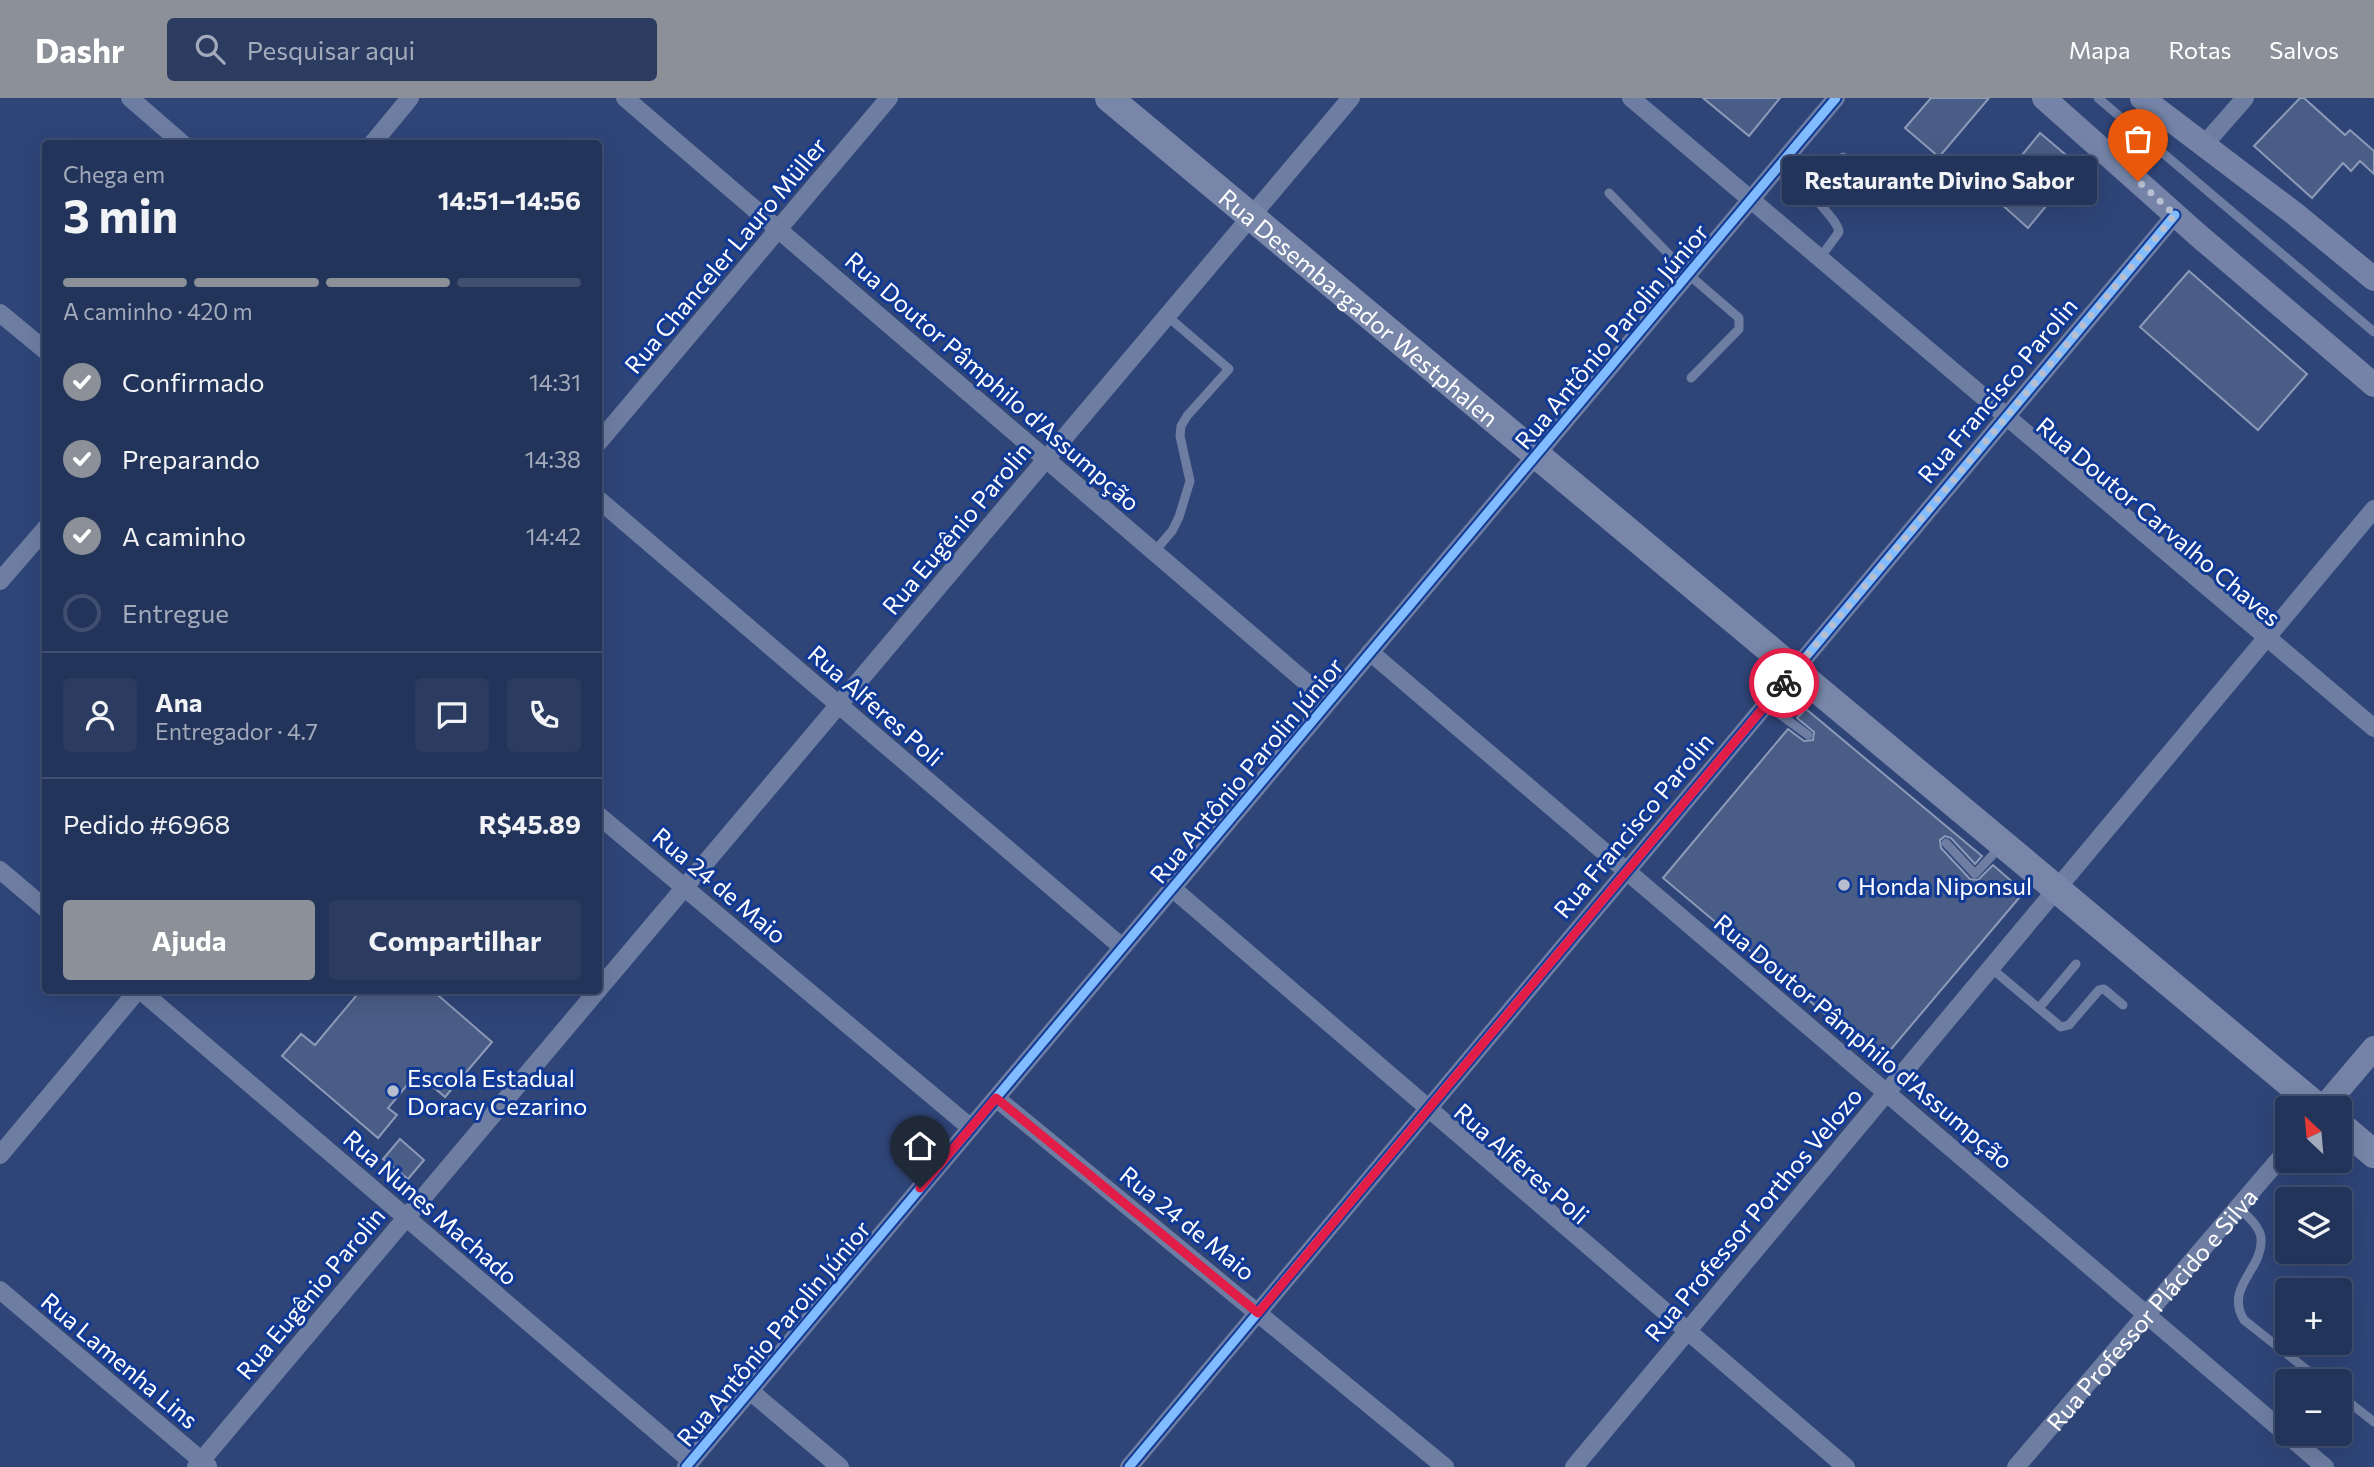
<!DOCTYPE html>
<html lang="pt">
<head>
<meta charset="utf-8">
<style>
  body { margin:0; font-family:Commissioner,sans-serif; background:#2b3c60; color:#f1f3f6; height:100vh; display:flex; flex-direction:column; font-size:26px; white-space:nowrap }
  * { box-sizing:border-box; margin:0 }
  p { font-size:23px; color:#a3aabb }
  .icon { flex:none; width:38px; height:38px; fill:none; stroke:currentColor; stroke-width:2; stroke-linecap:round; stroke-linejoin:round }
  .map { position:relative; flex:1; overflow:hidden }
  .sheet { position:absolute; left:42px; top:42px; width:560px; height:854px; display:flex; flex-direction:column; background:#23345a; border-radius:7px; box-shadow:0 7px 28px #0002,0 0 0 2px #404f70 }
  .sheet>* { flex:none }
  .needle { width:46px; rotate:334deg }
  .fabs { position:absolute; left:2275px; top:998px; display:grid; gap:14px }
  .fabs a { display:grid; place-items:center; width:77px; height:77px; border-radius:7px; background:#23345a; box-shadow:0 7px 28px #0002,0 0 0 2px #404f70; font-size:35px }
  .pin { position:absolute; display:grid; place-items:center; width:60px; height:60px; color:#fff; margin:-72px -30px; border-radius:50% 50% 50% 0; rotate:-45deg; box-shadow:0 0 7px #0007 }
  .pin .icon { rotate:45deg }
  .courier { position:absolute; display:grid; place-items:center; width:70px; height:70px; margin:-35px; border:5px solid #e11d48; border-radius:50%; background:#fff; color:#222; box-shadow:0 2px 9px #0007 }
  .bubble { position:absolute; height:49px; border-radius:7px; background:#23345a; box-shadow:0 7px 28px #0002,0 0 0 2px #404f70; font-size:23px; font-weight:700; line-height:49px; text-align:center }
  .overview em { font-style:normal; font-weight:700 }
  .overview div { display:flex; flex-direction:column-reverse }
  .overview { display:flex; align-items:center; justify-content:space-between; height:119px; padding:0 21px }
  h1 { font-size:46px; font-weight:700; line-height:52px }
  .bar { display:grid; grid-template-columns:repeat(4,1fr); gap:10px 7px; align-content:center; height:84px; padding:0 21px }
  .bar i { height:9px; border-radius:5px; background:#404f70 }
  .bar .selected { background:#8c9099 }
  .bar p { grid-column:span 4 }
  .line { display:flex; align-items:center; gap:18px; padding:0 21px; border-top:2px solid #404f70 }
  .line div { flex:1 }
  .round { display:grid; place-items:center; flex:none; width:74px; height:74px; border-radius:7px; background:#2b3c60 }
  ol { padding:0 21px; list-style:none }
  li { display:flex; align-items:center; gap:21px; height:77px }
  li p { margin-inline-start:auto }
  li .icon { padding:7px; border-radius:50%; background:#8c9099; color:#fff; stroke-width:4 }
  li:last-child { color:#a3aabb }
  li i { width:38px; height:38px; border:4px solid #404f70; border-radius:50% }
  .button { display:flex; gap:14px; margin-top:auto; padding:14px 21px }
  .button a { flex:1; height:80px; border-radius:7px; background:#8c9099; color:#fff; font-size:28px; font-weight:700; line-height:80px; text-align:center }
  .button a+a { background:#2b3c60; color:#f1f3f6 }
  header { display:flex; align-items:center; gap:42px; box-sizing:border-box; height:98px; padding:0 35px; background:#8c9099; color:#fff }
  header strong { font-size:33px }
  nav { display:flex; gap:38px; margin-inline-start:auto; font-size:24px }
  .search { width:490px; height:63px; background:#2b3c60; display:flex; align-items:center; gap:18px; box-sizing:border-box; padding:0 24px; border-radius:7px; color:#a3aabb; font-size:26px }
  .map>svg:first-child { display:block }
</style>
</head>
<body>
<header>
<strong>Dashr</strong>
<div class="search"><svg class="icon" aria-label="search" viewBox="0 0 24 24"><circle cx="10" cy="10" r="6"/><path d="M15 15l6 6"/></svg>Pesquisar aqui</div>
<nav><a>Mapa</a><a>Rotas</a><a>Salvos</a></nav>
</header>
<div class="map">
<svg width="2374" height="1369" viewBox="0 0 2374 1369">
  <rect width="100%" height="100%" fill="#2f4578"/>
  <path fill="#4a5d86" stroke="#8d9ab8" stroke-width="2" d="M1703,0H1780L1749,38Z
    M1931,0H1989L1939,59L1905,30Z
    M2300,0H2304L2345,37L2350,32L2374,53V76L2360,63L2351,73L2343,65L2312,100L2254,48Z
    M2040,35L2079,68L2028,130L1990,96Z
    M2189,173L2307,276L2258,332L2140,229Z
    M1806,611L1982,758L1975,766L1951,740L1945,738L1940,742L1941,750L1970,781L1978,782L1993,767L2024,794L1881,963L1663,780L1788,631L1804,643L1813,642L1814,634L1797,620Z
    M361,892H432L492,944L445,999L417,975L388,1010L397,1017L378,1040L282,958L301,936L315,947Z
    M400,1041L424,1062L408,1081L383,1061Z"/>
  <g fill="none" stroke-linecap="round" stroke-linejoin="round">
    <path stroke="#6e7ea3" stroke-width="9" d="M2098,0L2374,234
      M1609,95L1688,176L1739,220V231L1691,280
      M1820,160L1839,134C1837,118 1807,102 1816,87C1823,77 1835,68 1843,59
      M1154,454L1172,433L1179,419L1190,383L1180,338L1181,328L1187,318L1229,271L1167,218
      M1766,606L1808,637
      M1946,745L1975,776L2000,749
      M1991,870L2061,929L2069,927L2099,892L2104,891L2123,907
      M2039,910L2076,866
      M2238,1109C2246,1117 2260,1128 2261,1140C2264,1171 2224,1189 2244,1222L2321,1283
      M2340,1297L2374,1324"/>
    <g stroke="#6e7ea3" stroke-width="18">
      <path d="M130,0L183,46"/>
      <path d="M625,0L1328,603"/>
      <path d="M1631,0L2374,630"/>
      <path d="M372,46L410,0"/>
      <path d="M2203,48L2245,0"/>
      <path d="M0,215L46,253"/>
      <path d="M598,345L889,0"/>
      <path d="M598,401L1122,849"/>
      <path d="M0,483L46,430"/>
      <path d="M1370,554L2325,1369"/>
      <path d="M598,717L971,1030"/>
      <path d="M0,772L46,811"/>
      <path d="M1172,790L1846,1369"/>
      <path d="M140,892L691,1363"/>
      <path d="M598,892L1351,0"/>
      <path d="M996,1000L1445,1369"/>
      <path d="M0,1057L138,892"/>
      <path d="M0,1192L208,1368"/>
      <path d="M750,1293L840,1369"/>
      <path d="M196,1369L598,892"/>
      <path d="M686,1369L1836,0"/>
      <path d="M1129,1369L2175,117"/>
      <path d="M1574,1369L2374,411"/>
      <path id="s1" d="M2016,1369L2287,1052"/>
    </g>
    <path stroke="#7483a7" stroke-width="24" d="M2044,0L2199,138L2374,287
      M2142,0L2295,116L2374,181
      M2323,1010L2374,950"/>
    <g stroke="#7786a9" stroke-width="28">
      <path id="s2" d="M1109,0L2319,1010"/>
      <path d="M2340,1027L2374,1056"/>
    </g>
    <g stroke="#113996" stroke-width="13">
      <path id="cycleway" d="M686,1369L1836,0
        M1129,1369L2175,117"/>
    </g>
    <use href="#cycleway" stroke="#80bcff" stroke-width="9"/>
  </g>
  <g fill="none" stroke-linecap="round" stroke-linejoin="round">
    <path stroke="#b6bed0" stroke-width="7" stroke-dasharray="0 12.6" d="M1784,585L2175,117L2138,83"/>
    <path stroke="#e11d48" stroke-width="9" d="M920,1090L996,1000L1258,1215L1784,585"/>
  </g>
  <g fill="#b6bed0" stroke="#113996" stroke-width="2.5">
    <circle cx="1844" cy="787" r="7"/>
    <circle cx="393" cy="993" r="7"/>
  </g>
  <g text-anchor="middle" dominant-baseline="central" stroke-width="6" stroke-linejoin="round" paint-order="stroke">
    <g font-size="24" fill="#fff" stroke="#113996">
      <text transform="translate(725 157) rotate(-50)">Rua Chanceler Lauro Müller</text>
      <text stroke="none"><textPath href="#s2" startOffset="326">Rua Desembargador Westphalen</textPath></text>
      <text transform="translate(1611 238) rotate(-50)">Rua Antônio Parolin Júnior</text>
      <text transform="translate(993 283) rotate(41)">Rua Doutor Pâmphilo d'Assumpção</text>
      <text transform="translate(1997 292) rotate(-50)">Rua Francisco Parolin</text>
      <text transform="translate(2159 423) rotate(40)">Rua Doutor Carvalho Chaves</text>
      <text transform="translate(956 430) rotate(-50)">Rua Eugênio Parolin</text>
      <text transform="translate(876 607) rotate(41)">Rua Alferes Poli</text>
      <text transform="translate(1246 672) rotate(-50)">Rua Antônio Parolin Júnior</text>
      <text transform="translate(1633 727) rotate(-50)">Rua Francisco Parolin</text>
      <text transform="translate(720 787) rotate(40)">Rua 24 de Maio</text>
      <text transform="translate(1864 943) rotate(40)">Rua Doutor Pâmphilo d'Assumpção</text>
      <text transform="translate(1522 1065) rotate(41)">Rua Alferes Poli</text>
      <text transform="translate(431 1109) rotate(41)">Rua Nunes Machado</text>
      <text transform="translate(1753 1116) rotate(-50)">Rua Professor Porthos Velozo</text>
      <text transform="translate(1188 1125) rotate(39)">Rua 24 de Maio</text>
      <text transform="translate(310 1195) rotate(-50)">Rua Eugênio Parolin</text>
      <text stroke="none"><textPath href="#s1" startOffset="208">Rua Professor Plácido e Silva</textPath></text>
      <text transform="translate(773 1235) rotate(-50)">Rua Antônio Parolin Júnior</text>
      <text transform="translate(120 1262) rotate(40)">Rua Lamenha Lins</text>
    </g>
    <g font-size="24" fill="#fff" stroke="#113996" text-anchor="start">
      <text x="1858" y="787">Honda Niponsul</text>
      <text x="407" y="979">Escola Estadual<tspan x="407" dy="28">Doracy Cezarino</tspan></text>
    </g>
  </g>
</svg>
<div class="fabs">
<a><svg class="needle" viewBox="-14 -14 28 28"><path d="M0-13l5 13h-10z" fill="#e53935"/><path d="M0 13l5-13h-10z" fill="#a3aabb"/></svg></a>
<a><svg class="icon" aria-label="layers" viewBox="0 0 24 24"><path d="M12 4l9 5-9 5-9-5zM3 14l9 5 9-5"/></svg></a>
<a>+</a>
<a>−</a>
</div>
<div class="pin" style="left:2138px;top:83px;background:#ea580c"><svg class="icon" aria-label="bag" viewBox="0 0 24 24"><path d="M5 8h14l-1 12H6zM9 8a3 3 0 0 1 6 0"/></svg></div>
<div class="pin" style="left:920px;top:1090px;background:#1f2937"><svg class="icon" aria-label="home" viewBox="0 0 24 24"><path d="M3 11l9-7 9 7M6 9v11h12V9"/></svg></div>
<div class="courier" style="left:1784px;top:585px"><svg class="icon" aria-label="bike" viewBox="0 0 24 24"><circle cx="6" cy="16" r="4"/><circle cx="18" cy="16" r="4"/><path d="M6 16l4-8h5l3 8M10 8l3 8H6M13 5h3"/></svg></div>
<div class="bubble" style="left:1782px;top:58px;width:315px">Restaurante Divino Sabor</div>
<section class="sheet">
<div class="overview"><div><h1>3 min</h1><p>Chega em</p></div><em>14:51–14:56</em></div>
<div class="bar"><i class="selected"></i><i class="selected"></i><i class="selected"></i><i></i><p>A caminho · 420 m</p></div>
<ol>
<li><svg class="icon" aria-label="check" viewBox="0 0 24 24"><path d="M5 12l5 5 9-10"/></svg>Confirmado<p>14:31</p></li>
<li><svg class="icon" aria-label="check" viewBox="0 0 24 24"><path d="M5 12l5 5 9-10"/></svg>Preparando<p>14:38</p></li>
<li><svg class="icon" aria-label="check" viewBox="0 0 24 24"><path d="M5 12l5 5 9-10"/></svg>A caminho<p>14:42</p></li>
<li><i></i>Entregue</li>
</ol>
<div class="line" style="height:126px"><a class="round"><svg class="icon" aria-label="person" viewBox="0 0 24 24"><circle cx="12" cy="8" r="4"/><path d="M4 21q1-7 8-7t8 7"/></svg></a><div><b>Ana</b><p>Entregador · 4.7</p></div><a class="round"><svg class="icon" aria-label="chat" viewBox="0 0 24 24"><path d="M4 5h16v11H9l-5 4z"/></svg></a><a class="round"><svg class="icon" aria-label="phone" viewBox="0 0 24 24"><path d="M5 4h4l2 5-3 2q2 4 5 5l2-3 5 2v4C11 20 4 13 5 4z"/></svg></a></div>
<div class="line" style="height:91px"><div>Pedido #6968</div><b>R$45.89</b></div>
<div class="button"><a>Ajuda</a><a>Compartilhar</a></div>
</section>
</div>
</body>
</html>
